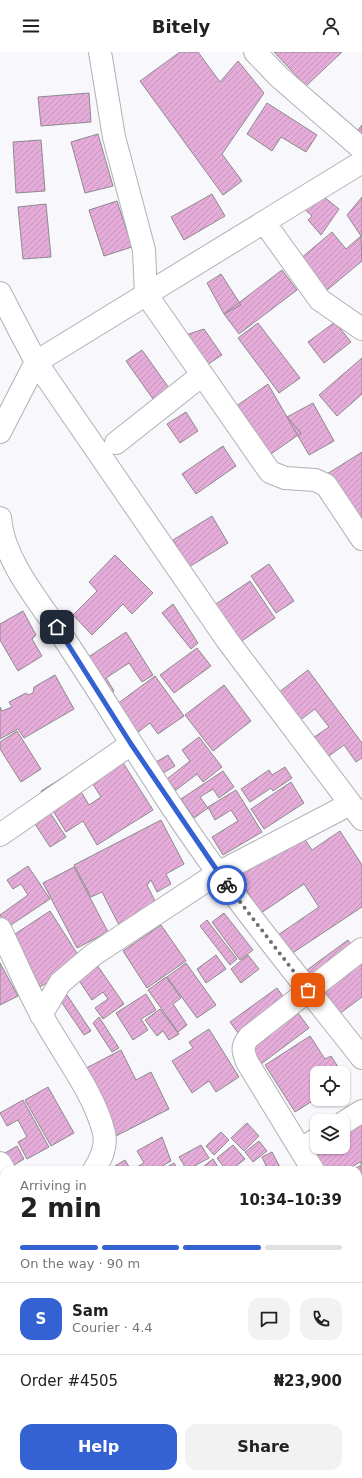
<!DOCTYPE html>
<html lang="en">
<head>
<meta charset="utf-8">
<style>
  body { margin:0; font-family:"DejaVu Sans",sans-serif; background:#f2f2f2; color:#222; height:100vh; display:flex; flex-direction:column; font-size:15px; white-space:nowrap }
  * { box-sizing:border-box; margin:0 }
  p { font-size:13px; color:#767676 }
  .icon { flex:none; width:22px; height:22px; fill:none; stroke:currentColor; stroke-width:2; stroke-linecap:round; stroke-linejoin:round }
  .map { position:relative; flex:1; overflow:hidden }
  .panel { position:absolute; left:0px; top:1114px; width:362px; height:312px; display:flex; flex-direction:column; background:#fff; border-radius:12px 12px 0 0; box-shadow:0 1px 3px #0004 }
  .panel>* { flex:none }
  .buttons { position:absolute; left:310px; top:1014px; display:grid; gap:8px }
  .buttons a { display:grid; place-items:center; width:40px; height:40px; border-radius:8px; background:#fff; box-shadow:0 1px 3px #0004; font-size:20px }
  .pin { position:absolute; display:grid; place-items:center; width:34px; height:34px; color:#fff; margin:-17px; border-radius:8px; box-shadow:0 2px 6px #0006 }
  .courier { position:absolute; display:grid; place-items:center; width:40px; height:40px; margin:-20px; border:3px solid #3562d2; border-radius:50%; background:#fff; color:#222; box-shadow:0 1px 5px #0007 }
  .headline em { font-style:normal; font-weight:600 }
  .headline div { display:flex; flex-direction:column-reverse }
  .headline { display:flex; align-items:center; justify-content:space-between; height:68px; padding:0 20px }
  h1 { font-size:26px; font-weight:600; line-height:30px }
  .bar { display:grid; grid-template-columns:repeat(4,1fr); gap:6px 4px; align-content:center; height:48px; padding:0 20px }
  .bar i { height:5px; border-radius:3px; background:#e0e0e0 }
  .bar .active { background:#3562d2 }
  .bar p { grid-column:span 4 }
  .line { display:flex; align-items:center; gap:10px; padding:0 20px; border-top:1px solid #e0e0e0 }
  .line div { flex:1 }
  .round { display:grid; place-items:center; flex:none; width:42px; height:42px; border-radius:12px; background:#f2f2f2 }
  .primary-button { display:flex; gap:8px; margin-top:auto; padding:8px 20px }
  .primary-button a { flex:1; height:46px; border-radius:12px; background:#3562d2; color:#fff; font-size:16px; font-weight:600; line-height:46px; text-align:center }
  .primary-button a+a { background:#f2f2f2; color:#222 }
  header { display:flex; justify-content:space-between; align-items:center; height:52px; padding:0 20px; background:#fff; font-size:18px; font-weight:600 }
  .map>svg:first-child { display:block }
</style>
</head>
<body>
<header><svg class="icon" aria-label="menu" viewBox="0 0 24 24"><path d="M4 6h16M4 12h16M4 18h16"/></svg>Bitely<svg class="icon" aria-label="person" viewBox="0 0 24 24"><circle cx="12" cy="8" r="4"/><path d="M4 21q1-7 8-7t8 7"/></svg></header>
<div class="map">
<svg width="362" height="1426" viewBox="0 0 362 1426">
  <defs>
    <pattern id="building-hatch" width="6" height="6" patternUnits="userSpaceOnUse"><rect width="6" height="6" fill="#e5acd9"/><path d="M-1 1l2-2M0 6l6-6M5 7l2-2" fill="none" stroke="#c494ba"/></pattern>
  </defs>
  <rect width="100%" height="100%" fill="#f8f8fc"/>
  <path fill="url(#building-hatch)" stroke="#8d8a8c" d="M180,0H198L220,30L238,9L264,41L222,102L242,129L223,143L140,29Z
    M274,0H342L306,34Z
    M89,41L91,70L41,74L38,45Z
    M267,51L317,83L306,100L281,85L272,99L247,82Z
    M362,73V84L357,79Z
    M98,82L113,134L85,141L71,90Z
    M41,88L45,139L16,141L13,90Z
    M319,141L339,157L321,183L308,168L312,164L301,154Z
    M212,142L225,164L184,188L171,165Z
    M362,145V183L361,184L347,163Z
    M117,149L132,195L104,204L89,158Z
    M46,152L51,205L23,207L18,155Z
    M332,180L346,197L361,184L362,209L326,239L300,207Z
    M282,218L297,238L239,282L224,262Z
    M221,222L241,253L224,262L207,231Z
    M335,270L351,290L324,311L308,290Z
    M258,271L300,326L279,341L238,286Z
    M204,277L222,303L205,314L183,284Z
    M142,298L169,336L153,347L126,309Z
    M362,306V342L337,364L319,343Z
    M268,332L287,365L301,381L268,404L235,355Z
    M313,351L334,389L309,403L287,365Z
    M186,360L198,379L180,391L167,372Z
    M223,394L236,414L196,442L182,422Z
    M362,400V479L327,422Z
    M212,464L228,491L189,515L173,488Z
    M115,503L153,541L132,562L123,552L92,583L73,563L97,539L89,530Z
    M269,512L294,549L276,561L251,524Z
    M250,529L275,566L239,591L213,554Z
    M173,552L198,591L191,597L162,561Z
    M23,559L36,583L32,587L42,604L18,619L0,588V572Z
    M126,580L153,623L142,630L129,611L106,626L114,639L104,646L81,610Z
    M197,596L211,614L174,641L160,623Z
    M308,618L362,691V706L356,710L344,693L325,707L310,688L329,675L315,657L295,672L274,644Z
    M55,623L74,657L24,686L18,677L0,687V655L2,659L12,655L9,650L26,641L28,643L33,641L34,635Z
    M155,624L184,664L158,682L150,671L133,684L113,655Z
    M224,633L251,669L213,699L185,663Z
    M17,679L41,717L21,730L0,697V690Z
    M199,685L222,715L203,730L197,722L176,738L167,727L190,709L182,698Z
    M113,695L153,758L97,793L83,769L66,780L41,739L70,721L89,753L101,745L82,715Z
    M168,703L175,714L163,721L156,710Z
    M285,715L292,726L273,739L271,736L250,750L241,737L269,718L272,723Z
    M223,719L234,735L219,746L213,737L200,745L208,756L194,766L181,747Z
    M291,730L304,751L264,777L251,757Z
    M236,738L262,780L223,803L212,785L238,769L231,758L215,768L208,755Z
    M39,744L66,785L50,795L24,755Z
    M161,768L184,812L166,822L171,832L157,840L151,828L147,833L157,853L119,873L102,840L91,845L74,813Z
    M298,777L312,798L340,779L362,813V855L291,902L278,883L319,855L304,832L261,861L234,819Z
    M28,814L50,847L8,875L0,863L28,843L21,832L13,837L7,828Z
    M74,815L108,880L77,896L43,831Z
    M50,859L82,909L40,935L15,882Z
    M224,861L253,898L240,908L212,870Z
    M207,868L237,907L230,913L200,874Z
    M161,873L186,909L147,936L123,899Z
    M348,888L362,908V945L335,965L325,943L307,918Z
    M216,903L226,917L206,931L197,917Z
    M248,903L259,917L241,931L231,917Z
    M95,910L124,952L103,967L95,956L108,947L103,940L92,948L76,924Z
    M0,911L18,944L0,953Z
    M186,911L216,953L197,966L167,925Z
    M166,925L181,946L173,952L187,973L178,980L148,938Z
    M277,936L294,960L296,958L309,976L261,1012L230,970Z
    M146,942L156,958L141,967L148,978L133,988L116,961Z
    M67,943L91,979L84,983L60,948Z
    M160,957L179,982L169,988L163,979L157,984L145,968Z
    M99,965L119,996L112,1000L93,971Z
    M209,977L239,1025L216,1040L209,1029L192,1041L172,1009L193,996L189,990Z
    M310,984L325,1007L331,1004L342,1021H317V1046L295,1060L265,1013Z
    M121,998L136,1028L151,1020L169,1057L104,1090L71,1024Z
    M48,1035L74,1081L51,1094L25,1048Z
    M23,1048L49,1095L27,1107L18,1090L27,1085L18,1068L7,1074L0,1061Z
    M355,1053L362,1064V1113L360,1110L347,1118H316L298,1087L317,1075V1095H343V1069H328Z
    M247,1071L259,1084L244,1099L231,1086Z
    M221,1080L229,1088L214,1103L206,1094Z
    M162,1085L171,1109L155,1118H132L144,1111L137,1099Z
    M259,1089L267,1099L253,1110L245,1100Z
    M201,1093L209,1106L187,1118L179,1105Z
    M233,1093L245,1107L231,1118H226L217,1106Z
    M17,1094L24,1107L6,1118L0,1104Z
    M272,1100L281,1117L279,1118H268L262,1105Z
    M213,1107L220,1118H199Z
    M125,1108L131,1118H117L115,1114Z
    M174,1111L178,1118H162Z
    M361,1113L362,1168L358,1170V1118H353Z
    M4,1136V1192L0,1185V1138Z
    M0,1250L4,1257V1285L0,1287Z
    M358,1276L362,1284V1287L358,1289Z
    M358,1386L362,1389V1426H337L340,1423L338,1422H358Z
    M4,1395V1422H37L39,1426H0V1398Z
    M100,1422H127L128,1425L101,1426Z"/>
  <g fill="none" stroke-linecap="round" stroke-linejoin="round">
    <g stroke="#b1b1b5" stroke-width="24">
      <path id="minor" d="M100,0L114,85L144,198L146,242L270,420L285,426L315,428L326,433L362,487
        M255,0L279,25L362,97
        M264,170L320,248L362,277
        M0,241L36,310L227,588L362,767
        M0,380L36,310L362,110
        M116,391L202,323
        M0,466C4,513 46,557 71,597C121,672 165,750 219,822C265,885 314,945 362,1006
        M0,783L131,692
        M0,877C14,905 26,935 41,962C61,999 94,1040 104,1081C107,1095 101,1107 94,1118
        M41,963L60,931L93,903L218,821L350,752
        M343,1071L362,1059
        M301,1097L317,1087
        M0,1111L4,1118
        M313,1118L247,1010C243,999 241,995 249,985L362,897
        M358,1191L362,1198
        M0,1223L4,1221
        M358,1359L362,1357
        M0,1387L4,1385
        M55,1422L57,1426
        M192,1422L194,1426
        M278,1422L281,1426
        M240,1426L247,1422"/>
    </g>
    <use href="#minor" stroke="#fff" stroke-width="22"/>
  </g>
  <g fill="none" stroke-linecap="round" stroke-linejoin="round">
    <path stroke="#6f6f72" stroke-width="4" stroke-dasharray="0 7.2" d="M227,833L308,938"/>
    <path stroke="#3562d2" stroke-width="5" d="M57,575L131,692L227,833"/>
  </g>
</svg>
<div class="buttons">
<a><svg class="icon" aria-label="locate" viewBox="0 0 24 24"><circle cx="12" cy="12" r="6"/><path d="M12 2v4M12 18v4M2 12h4M18 12h4"/></svg></a>
<a><svg class="icon" aria-label="layers" viewBox="0 0 24 24"><path d="M12 4l9 5-9 5-9-5zM3 14l9 5 9-5"/></svg></a>
</div>
<div class="pin" style="left:308px;top:938px;background:#ea580c"><svg class="icon" aria-label="bag" viewBox="0 0 24 24"><path d="M5 8h14l-1 12H6zM9 8a3 3 0 0 1 6 0"/></svg></div>
<div class="pin" style="left:57px;top:575px;background:#1f2937"><svg class="icon" aria-label="home" viewBox="0 0 24 24"><path d="M3 11l9-7 9 7M6 9v11h12V9"/></svg></div>
<div class="courier" style="left:227px;top:833px"><svg class="icon" aria-label="bike" viewBox="0 0 24 24"><circle cx="6" cy="16" r="4"/><circle cx="18" cy="16" r="4"/><path d="M6 16l4-8h5l3 8M10 8l3 8H6M13 5h3"/></svg></div>
<section class="panel">
<div class="headline"><div><h1>2 min</h1><p>Arriving in</p></div><em>10:34–10:39</em></div>
<div class="bar"><i class="active"></i><i class="active"></i><i class="active"></i><i></i><p>On the way · 90 m</p></div>
<div class="line" style="height:72px"><b class="round" style="background:#3562d2;color:#fff">S</b><div><b>Sam</b><p>Courier · 4.4</p></div><a class="round"><svg class="icon" aria-label="chat" viewBox="0 0 24 24"><path d="M4 5h16v11H9l-5 4z"/></svg></a><a class="round"><svg class="icon" aria-label="phone" viewBox="0 0 24 24"><path d="M5 4h4l2 5-3 2q2 4 5 5l2-3 5 2v4C11 20 4 13 5 4z"/></svg></a></div>
<div class="line" style="height:52px"><div>Order #4505</div><b>₦23,900</b></div>
<div class="primary-button"><a>Help</a><a>Share</a></div>
</section>
</div>
</body>
</html>
